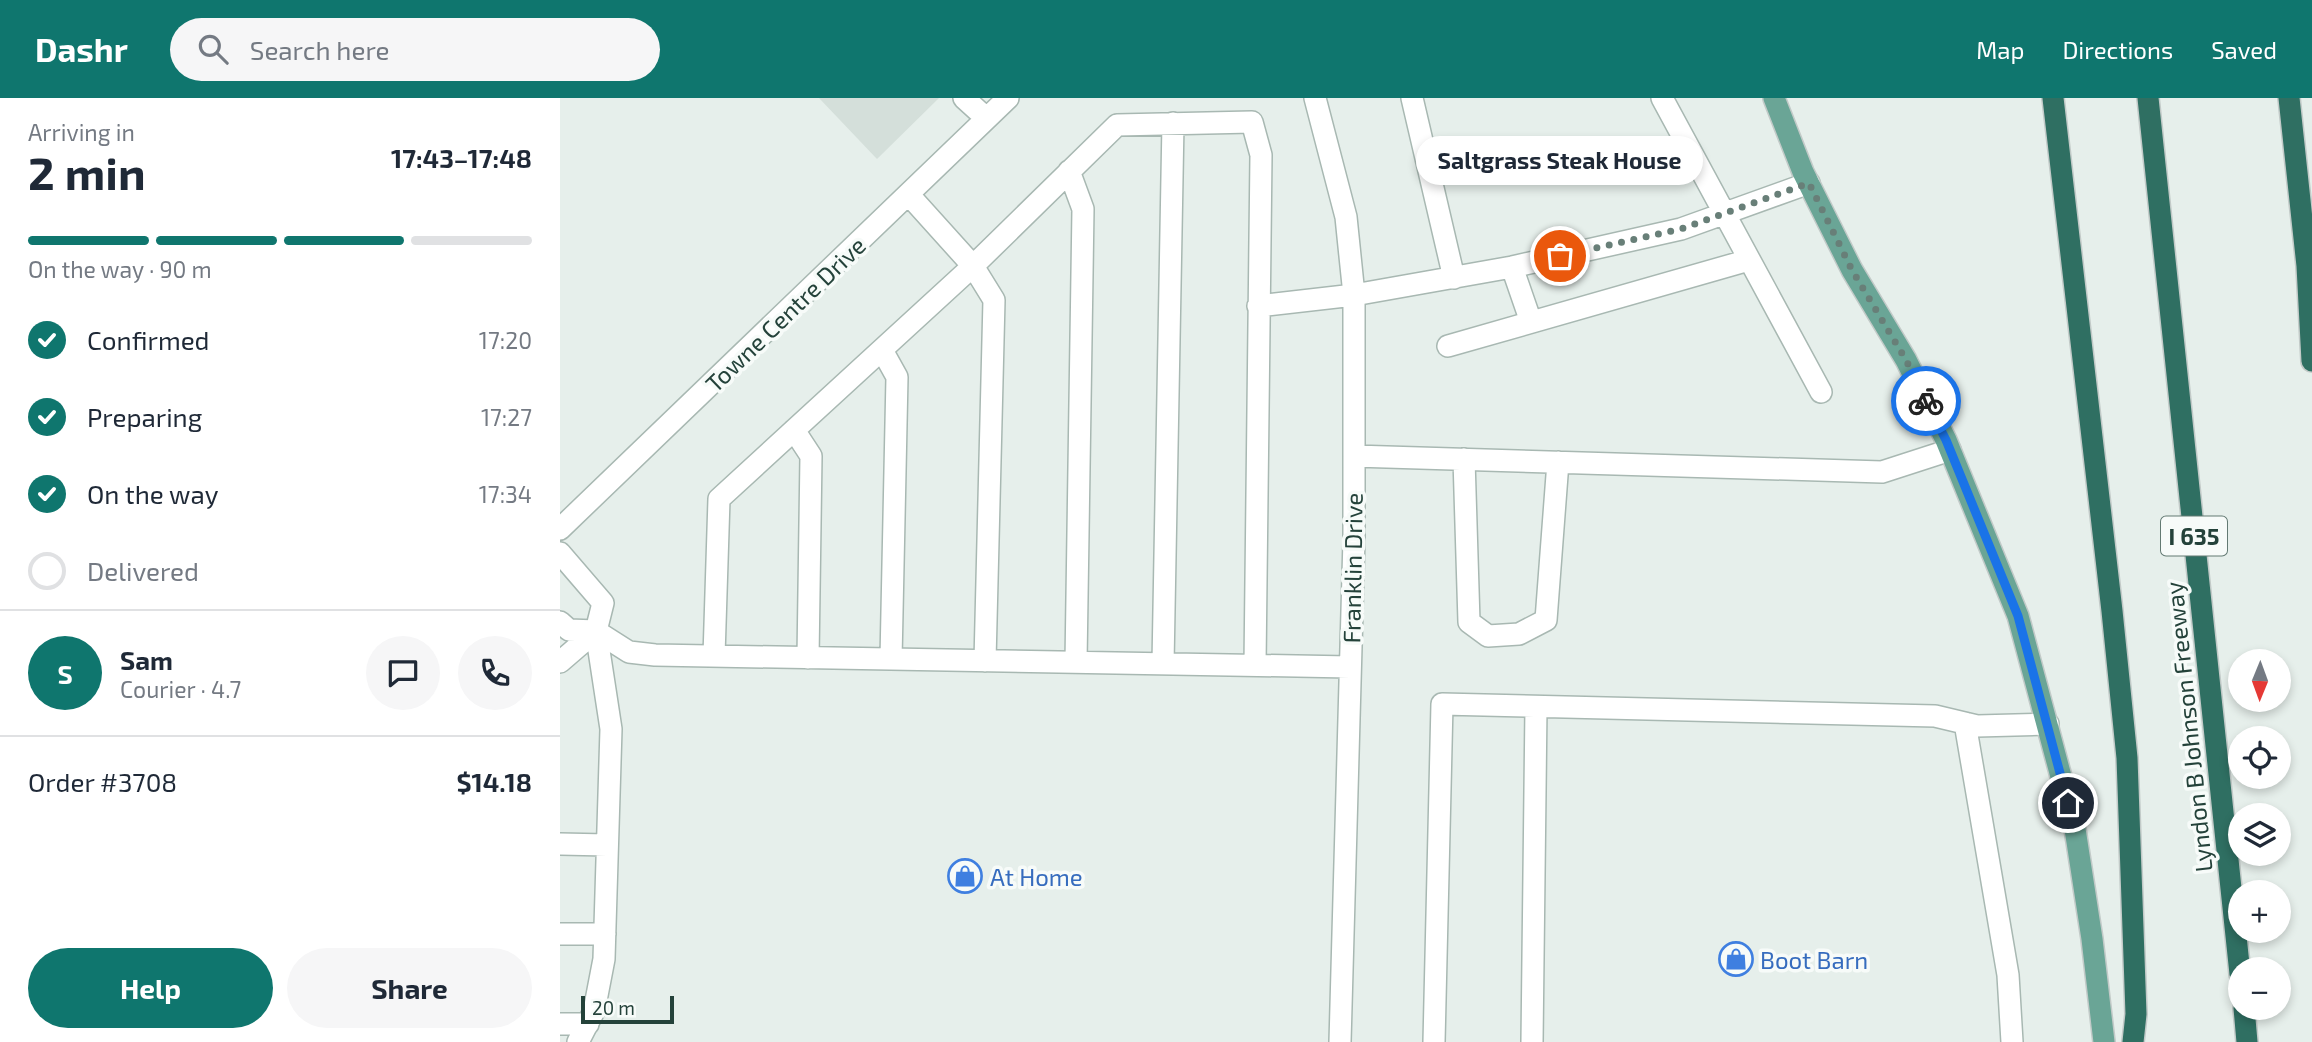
<!DOCTYPE html>
<html lang="en">
<head>
<meta charset="utf-8">
<style>
  body { margin:0; font-family:"Exo 2",sans-serif; background:#f6f6f7; color:#1f2937; height:100vh; display:flex; flex-direction:column; font-size:26px; white-space:nowrap }
  * { box-sizing:border-box; margin:0 }
  p { font-size:23px; color:#747a83 }
  .icon { flex:none; width:38px; height:38px; fill:none; stroke:currentColor; stroke-width:2; stroke-linecap:round; stroke-linejoin:round }
  .map { position:relative; flex:1; overflow:hidden }
  .panel { display:flex; flex-direction:column; background:#fff; width:560px }
  .panel>* { flex:none }
  .needle { width:46px; rotate:181deg }
  .tools { position:absolute; left:1668px; top:551px; display:grid; gap:14px }
  .tools a { display:grid; place-items:center; width:63px; height:63px; border-radius:50%; background:#fff; box-shadow:0 4px 10px #0003; font-size:35px }
  .scale { position:absolute; left:21px; bottom:18px; width:93px; box-sizing:border-box; padding-left:7px; border:4px solid #24423a; border-top:0; font-size:19px; line-height:24px; white-space:nowrap; color:#24423a; -webkit-text-stroke:5px #f7fbf9; paint-order:stroke }
  .pin { position:absolute; display:grid; place-items:center; width:60px; height:60px; color:#fff; margin:-30px; border:4px solid #fff; border-radius:50%; box-shadow:0 2px 7px #0007 }
  .courier { position:absolute; display:grid; place-items:center; width:70px; height:70px; margin:-35px; border:5px solid #1a73e8; border-radius:50%; background:#fff; color:#222; box-shadow:0 2px 9px #0007 }
  .bubble { position:absolute; height:49px; border-radius:24px; background:#fff; box-shadow:0 4px 10px #0003; font-size:23px; font-weight:700; line-height:49px; text-align:center }
  .head em { font-style:normal; font-weight:700 }
  .head div { display:flex; flex-direction:column-reverse }
  .head { display:flex; align-items:center; justify-content:space-between; height:119px; padding:0 28px }
  h1 { font-size:46px; font-weight:700; line-height:52px }
  .bar { display:grid; grid-template-columns:repeat(4,1fr); gap:10px 7px; align-content:center; height:84px; padding:0 28px }
  .bar i { height:9px; border-radius:5px; background:#e0e1e3 }
  .bar .current { background:#0f766e }
  .bar p { grid-column:span 4 }
  .line { display:flex; align-items:center; gap:18px; padding:0 28px; border-top:2px solid #e0e1e3 }
  .line div { flex:1 }
  .round { display:grid; place-items:center; flex:none; width:74px; height:74px; border-radius:37px; background:#f6f6f7 }
  ol { padding:0 28px; list-style:none }
  li { display:flex; align-items:center; gap:21px; height:77px }
  li p { margin-inline-start:auto }
  li .icon { padding:7px; border-radius:50%; background:#0f766e; color:#fff; stroke-width:4 }
  li:last-child { color:#747a83 }
  li i { width:38px; height:38px; border:4px solid #e0e1e3; border-radius:50% }
  .button { display:flex; gap:14px; margin-top:auto; padding:14px 28px }
  .button a { flex:1; height:80px; border-radius:42px; background:#0f766e; color:#fff; font-size:28px; font-weight:700; line-height:80px; text-align:center }
  .button a+a { background:#f6f6f7; color:#1f2937 }
  header { display:flex; align-items:center; gap:42px; box-sizing:border-box; height:98px; padding:0 35px; background:#0f766e; color:#fff }
  header strong { font-size:33px }
  nav { display:flex; gap:38px; margin-inline-start:auto; font-size:24px }
  .search { width:490px; height:63px; background:#f6f6f7; display:flex; align-items:center; gap:18px; box-sizing:border-box; padding:0 24px; border-radius:38px; color:#747a83; font-size:26px }
  main { display:flex; flex:1; min-height:0 }
  .map>svg:first-child { display:block }
</style>
</head>
<body>
<header>
<strong>Dashr</strong>
<div class="search"><svg class="icon" aria-label="search" viewBox="0 0 24 24"><circle cx="10" cy="10" r="6"/><path d="M15 15l6 6"/></svg>Search here</div>
<nav><a>Map</a><a>Directions</a><a>Saved</a></nav>
</header>
<main>
<section class="panel">
<div class="head"><div><h1>2 min</h1><p>Arriving in</p></div><em>17:43–17:48</em></div>
<div class="bar"><i class="current"></i><i class="current"></i><i class="current"></i><i></i><p>On the way · 90 m</p></div>
<ol>
<li><svg class="icon" aria-label="check" viewBox="0 0 24 24"><path d="M5 12l5 5 9-10"/></svg>Confirmed<p>17:20</p></li>
<li><svg class="icon" aria-label="check" viewBox="0 0 24 24"><path d="M5 12l5 5 9-10"/></svg>Preparing<p>17:27</p></li>
<li><svg class="icon" aria-label="check" viewBox="0 0 24 24"><path d="M5 12l5 5 9-10"/></svg>On the way<p>17:34</p></li>
<li><i></i>Delivered</li>
</ol>
<div class="line" style="height:126px"><b class="round" style="background:#0f766e;color:#fff">S</b><div><b>Sam</b><p>Courier · 4.7</p></div><a class="round"><svg class="icon" aria-label="chat" viewBox="0 0 24 24"><path d="M4 5h16v11H9l-5 4z"/></svg></a><a class="round"><svg class="icon" aria-label="phone" viewBox="0 0 24 24"><path d="M5 4h4l2 5-3 2q2 4 5 5l2-3 5 2v4C11 20 4 13 5 4z"/></svg></a></div>
<div class="line" style="height:91px"><div>Order #3708</div><b>$14.18</b></div>
<div class="button"><a>Help</a><a>Share</a></div>
</section>
<div class="map">
<svg width="1752" height="944" viewBox="0 0 1752 944">
  <rect width="100%" height="100%" fill="#e6efeb"/>
  <path fill="#d4dfda" d="M259,0H379L317,61Z"/>
  <g fill="none" stroke-linecap="round" stroke-linejoin="round">
    <g stroke="#a8b8b2" stroke-width="24">
      <path id="minor" d="M404,0L426,20
        M755,0L786,119L794,197V441L780,944
        M852,0L894,180
        M1102,0L1261,294
        M509,73L523,111L516,564
        M349,97L413,168L434,202L425,563
        M952,169L971,224
        M698,208L794,197L952,169L1121,131L1249,85
        M888,248L1189,162
        M322,252L337,279L331,561
        M234,332L251,358L248,560
        M794,358L1322,374L1390,352
        M904,361L909,524L928,538L959,536L986,522L998,364
        M0,431L448,0
        M0,455L43,505L36,533L51,631L44,861L34,913L18,944
        M0,524L9,532L36,533L69,554L95,557L790,569
        M154,558L159,401L413,168L557,27L692,24L701,57L695,567
        M0,564L36,533
        M603,566L613,25
        M1405,625L1448,877L1452,944
        M0,746L47,747
        M0,836H45
        M0,926H28
        M874,944L882,606L1375,618L1417,628L1488,626
        M972,944L976,609"/>
    </g>
    <g stroke="#c2cac8" stroke-width="24">
      <path id="major" d="M1214,0L1243,74L1292,172L1346,262L1386,342L1458,518L1515,731L1532,841L1544,944"/>
    </g>
    <g stroke="#c2cac8" stroke-width="24">
      <path id="highway" d="M1493,0L1552,513L1567,660L1576,916L1573,944
        M1588,0L1680,876
        M1729,0L1747,168L1752,263
        M1684,910L1687,944"/>
    </g>
    <use href="#minor" stroke="#fff" stroke-width="21"/>
    <use href="#major" stroke="#6aa596" stroke-width="21"/>
    <use href="#highway" stroke="#2f6f62" stroke-width="21"/>
  </g>
  <g fill="none" stroke-linecap="round" stroke-linejoin="round">
    <path stroke="#687f78" stroke-width="7" stroke-dasharray="0 12.6" d="M1000,158L1121,131L1249,85L1292,172L1346,262L1366,303"/>
    <path stroke="#1a73e8" stroke-width="9" d="M1366,303L1386,342L1458,518L1508,705"/>
  </g>
  <defs>
    <g id="shop-ring" transform="scale(1.75)"><circle r="9.5" fill="#f7fbf9" stroke="#3f7fe0" stroke-width="1.5"/><path d="M-5-2.5h2.3a2.7 3.5 0 0 1 5.4 0H5L5.5 6h-11ZM-1.5-2.5h3a1.5 2.3 0 0 0-3 0Z" fill="#3f7fe0"/></g>
  </defs>
  <g fill-rule="evenodd">
    <use href="#shop-ring" x="405" y="778"/>
    <use href="#shop-ring" x="1176" y="861"/>
  </g>
  <g text-anchor="middle" dominant-baseline="central" stroke-width="7" stroke-linejoin="round" paint-order="stroke">
    <rect fill="#f7fbf9" stroke="#637a73" stroke-width="2" x="1601" y="418.5" width="66" height="39" rx="5"/>
    <g font-size="23" font-weight="bold" fill="#24423a">
      <text x="1634" y="438">I 635</text>
    </g>
    <g font-size="24" fill="#24423a" stroke="#f7fbf9">
      <text transform="translate(225 216) rotate(-44)">Towne Centre Drive</text>
      <text transform="translate(792 470) rotate(-89)">Franklin Drive</text>
      <text transform="translate(1628 629) rotate(-96)">Lyndon B Johnson Freeway</text>
    </g>
    <g font-size="24" fill="#366cbe" stroke="#f7fbf9" text-anchor="start">
      <text x="430" y="778">At Home</text>
      <text x="1200" y="861">Boot Barn</text>
    </g>
  </g>
</svg>
<div class="tools">
<a><svg class="needle" viewBox="-14 -14 28 28"><path d="M0-13l5 13h-10z" fill="#e53935"/><path d="M0 13l5-13h-10z" fill="#747a83"/></svg></a>
<a><svg class="icon" aria-label="locate" viewBox="0 0 24 24"><circle cx="12" cy="12" r="6"/><path d="M12 2v4M12 18v4M2 12h4M18 12h4"/></svg></a>
<a><svg class="icon" aria-label="layers" viewBox="0 0 24 24"><path d="M12 4l9 5-9 5-9-5zM3 14l9 5 9-5"/></svg></a>
<a>+</a>
<a>−</a>
</div>
<div class="scale">20 m</div>
<div class="pin" style="left:1000px;top:158px;background:#ea580c"><svg class="icon" aria-label="bag" viewBox="0 0 24 24"><path d="M5 8h14l-1 12H6zM9 8a3 3 0 0 1 6 0"/></svg></div>
<div class="pin" style="left:1508px;top:705px;background:#1f2937"><svg class="icon" aria-label="home" viewBox="0 0 24 24"><path d="M3 11l9-7 9 7M6 9v11h12V9"/></svg></div>
<div class="courier" style="left:1366px;top:303px"><svg class="icon" aria-label="bike" viewBox="0 0 24 24"><circle cx="6" cy="16" r="4"/><circle cx="18" cy="16" r="4"/><path d="M6 16l4-8h5l3 8M10 8l3 8H6M13 5h3"/></svg></div>
<div class="bubble" style="left:856px;top:38px;width:287px">Saltgrass Steak House</div>
</div>
</main>
</body>
</html>
